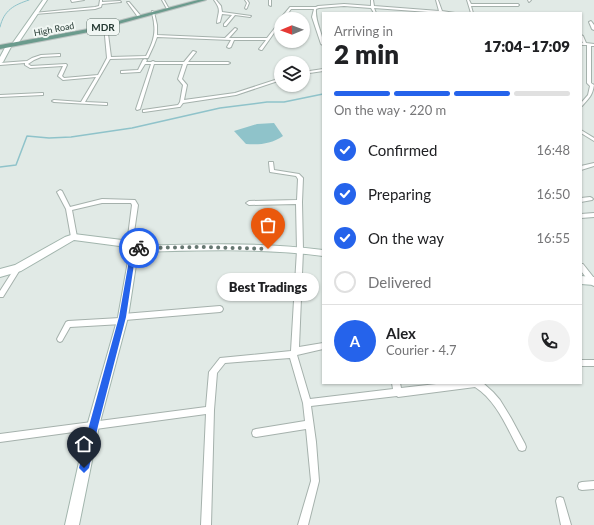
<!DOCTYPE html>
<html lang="en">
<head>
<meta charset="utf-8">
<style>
  body { margin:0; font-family:Lato,sans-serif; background:#f2f2f2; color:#202124; height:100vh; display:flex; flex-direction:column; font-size:15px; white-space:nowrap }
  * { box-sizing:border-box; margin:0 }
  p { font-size:13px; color:#757577 }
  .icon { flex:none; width:22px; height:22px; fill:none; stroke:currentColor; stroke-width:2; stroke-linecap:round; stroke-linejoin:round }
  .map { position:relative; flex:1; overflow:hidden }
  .details { position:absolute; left:322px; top:12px; width:260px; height:372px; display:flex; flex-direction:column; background:#fff; border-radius:0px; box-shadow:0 1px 3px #0004 }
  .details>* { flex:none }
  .needle { width:26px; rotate:269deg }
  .controls { position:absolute; left:274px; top:12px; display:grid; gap:8px }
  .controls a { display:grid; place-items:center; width:36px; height:36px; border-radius:50%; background:#fff; box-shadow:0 1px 3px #0004; font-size:20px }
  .pin { position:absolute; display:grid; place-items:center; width:34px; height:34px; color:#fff; margin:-41px -17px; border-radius:50% 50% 50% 0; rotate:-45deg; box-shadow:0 0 4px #0007 }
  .pin .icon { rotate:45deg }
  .courier { position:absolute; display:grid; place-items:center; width:40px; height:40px; margin:-20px; border:3px solid #2563eb; border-radius:50%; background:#fff; color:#222; box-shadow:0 1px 5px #0007 }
  .bubble { position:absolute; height:28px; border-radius:14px; background:#fff; box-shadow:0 1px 3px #0004; font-size:13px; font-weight:800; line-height:28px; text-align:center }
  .headline em { font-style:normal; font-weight:800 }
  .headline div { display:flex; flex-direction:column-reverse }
  .headline { display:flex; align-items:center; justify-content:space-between; height:68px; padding:0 12px }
  h1 { font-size:26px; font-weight:800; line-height:30px }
  .bar { display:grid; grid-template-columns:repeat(4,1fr); gap:6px 4px; align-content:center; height:48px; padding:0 12px }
  .bar i { height:5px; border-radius:3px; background:#e0e0e0 }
  .bar .active { background:#2563eb }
  .bar p { grid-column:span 4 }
  .line { display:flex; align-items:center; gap:10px; padding:0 12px; border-top:1px solid #e0e0e0 }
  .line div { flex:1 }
  .round { display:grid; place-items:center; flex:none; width:42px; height:42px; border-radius:21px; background:#f2f2f2 }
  ol { padding:0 12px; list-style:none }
  li { display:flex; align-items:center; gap:12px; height:44px }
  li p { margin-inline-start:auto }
  li .icon { padding:4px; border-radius:50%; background:#2563eb; color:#fff; stroke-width:4 }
  li:last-child { color:#757577 }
  li i { width:22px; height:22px; border:2px solid #e0e0e0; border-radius:50% }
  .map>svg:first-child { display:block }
</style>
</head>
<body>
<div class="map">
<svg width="594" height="525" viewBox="0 0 594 525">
  <rect width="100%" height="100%" fill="#e1eae6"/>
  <path fill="#8fc3ca" d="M274,123L283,136C271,144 260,145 246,144L234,131L257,124Z"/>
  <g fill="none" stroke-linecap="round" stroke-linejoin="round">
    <path stroke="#8fc3ca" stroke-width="1" d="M0,27C4,10 14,5 29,0"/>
    <path stroke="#8fc3ca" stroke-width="1.5" d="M0,167L16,165L27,136L49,138L71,137L132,128L220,108L267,102H284L323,94"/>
    <g stroke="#a5b1ac" stroke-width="2">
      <path id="street" d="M71,0H84L72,2Z
        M100,0H102V2L120,1L121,2L102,4L101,7L95,9L35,14L34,13L95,7L99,6Z
        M162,0H164L169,9H167Z
        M214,0H216L221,6L222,12L251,16L250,17L235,15L226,26H224V24L232,15L222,14L220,22L217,23C218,11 222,11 214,0Z
        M245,0H247L249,3L247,8L246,9L245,8L247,3Z
        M269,0H271V6L269,5Z
        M371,0H373L374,6L439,11L436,0H438L442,11L455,13H442L374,8L376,13H374L371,8L344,6L319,8L316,9C315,23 323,32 323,45L321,44L312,17L314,9H291L284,19H280L290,7H316L318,6L344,4L371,6Z
        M467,0H469L471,4H518L519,5L518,6H471L473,13H471Z
        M528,0H531L529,2Z
        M127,2H129L140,15V17H138Z
        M152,11L154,12L157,25V35L225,38L235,28L237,29L229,38H267L281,20V23L262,50H261L259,49L266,40H234L231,47L229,48L227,47L231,40L157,37L154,45L148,58L110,59L85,102L107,103V105H106L54,102L52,101L54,100L81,102L96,77L63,80L58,76L63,66L30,68L25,65V63L0,65V63L27,61L32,58L41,55L59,54H60V56L41,57L34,60L28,64L31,66L66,64L67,65L62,76L64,78L98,75L107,58L104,25L107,26L111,57L146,56C151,46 156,36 154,24C154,20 152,15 152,11Z
        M591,21L594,25V30L592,29L589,22Z
        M581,35L583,36L586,43L594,44V46H591V83L594,85C592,96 590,97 582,106H581V103L588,95L590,86L587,83V45H581V43H583L581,39Z
        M193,51L196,52L188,62H228L230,63L228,64H187L182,79L187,85L184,100L235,93L281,78V80L236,95L183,103L180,107H179L144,112H143V110L178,105L180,102L183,85L178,79L183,64H154L140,109L137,110L136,109L151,64H145L140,72H139L122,73H121V71L138,70L143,60L145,59L147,60L146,62H151L153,61L155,62H184Z
        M323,69V71L303,74V72Z
        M42,93H43V95L0,97V95Z
        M581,130L594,138V141L581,133Z
        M269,162H273L274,170L299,174L303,178L302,202L303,250L299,347L323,343V349L297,355L310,399L393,389L392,383H400L401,388L445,383H483L493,392L500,400L511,418L525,444L526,447L525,450L522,451L519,450C507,428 497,401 475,387L398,397L397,396L311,406L316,442L319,481L308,525H298L311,481L306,429L256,437L253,436L252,433L253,430L256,429L305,421L303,403L290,358L225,363L217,373L214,410L211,525H201L206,414L0,442V434L206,407L209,372L220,358L291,351L297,250L296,204L249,205L246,203L249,201L297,200L298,179L296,176L270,172L269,163Z
        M594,163V166L581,170V166Z
        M60,190L62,191L70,207L102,199L135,200L138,205L132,246H130L127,244L132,205L131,203H102L72,210L77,237L74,239L71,237L66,209L57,192Z
        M590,197L592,198L593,199L592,200L581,202V198Z
        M594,213V217L581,218V214Z
        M581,264H583L594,278V286L592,285L581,271Z
        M16,266H20L21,268L3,297H0V291Z
        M220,306L222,307L223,309L222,311L220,312L125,320L124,323L122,324L70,327L62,341L60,342L58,341L57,339L66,322L68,321L120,318L121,315L123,314Z
        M581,360H594V366H581Z
        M594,481V489L582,490L579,489L578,486L579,483L582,482Z
        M560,497L563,498L564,501L571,525H561L556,501L557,498Z"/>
    </g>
    <g stroke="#a2b5ad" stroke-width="2">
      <path id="secondary" d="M43,0H47L17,45H13L12,44Z
        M7,44L12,45L3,62L0,64V57Z
        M74,234L130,241L133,242L136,246C198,244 261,242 323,250V256C262,248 199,250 138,252L128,317L99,426L79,525H65L87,426L118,317L130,250L127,247L74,240L21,271L0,277V269L15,265L65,237Z
        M581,276L594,277V285L581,284Z"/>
    </g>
    <g stroke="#bdc4c2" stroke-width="2">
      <path id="primary" d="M198,0H206L89,32L0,49V45L88,29Z"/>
    </g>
    <use href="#street" fill="#fff" fill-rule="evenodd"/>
    <use href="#secondary" fill="#fff" fill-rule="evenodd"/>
    <use href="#primary" fill="#6b9b8d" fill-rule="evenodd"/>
  </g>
  <path fill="#2563eb" d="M139,246L142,248L136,251L126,317L98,426L89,468L84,473L79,468L89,426L119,317L131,249Z"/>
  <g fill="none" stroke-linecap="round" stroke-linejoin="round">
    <path stroke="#667771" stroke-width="4" stroke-dasharray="0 7.2" d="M139,248L204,247L268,249"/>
  </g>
  <g text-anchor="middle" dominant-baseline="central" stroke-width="4" stroke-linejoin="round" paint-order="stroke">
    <g font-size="9" fill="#243932" stroke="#f1f7f4">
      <text transform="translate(54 29) rotate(-11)">High Road</text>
    </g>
    <rect fill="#f1f7f4" stroke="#62726c" stroke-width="1" x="87" y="19" width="32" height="16" rx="3"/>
    <g font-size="10" font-weight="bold" fill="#243932">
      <text x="103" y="27">MDR</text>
    </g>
  </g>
</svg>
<div class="controls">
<a><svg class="needle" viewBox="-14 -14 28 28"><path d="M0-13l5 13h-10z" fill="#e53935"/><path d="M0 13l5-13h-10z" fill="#757577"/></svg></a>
<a><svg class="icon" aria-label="layers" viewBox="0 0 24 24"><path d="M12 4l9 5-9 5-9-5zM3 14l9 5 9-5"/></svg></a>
</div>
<div class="pin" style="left:268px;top:249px;background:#ea580c"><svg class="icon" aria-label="bag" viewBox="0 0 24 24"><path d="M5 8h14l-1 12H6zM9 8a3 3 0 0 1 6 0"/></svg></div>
<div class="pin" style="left:84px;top:468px;background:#1f2937"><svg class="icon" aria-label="home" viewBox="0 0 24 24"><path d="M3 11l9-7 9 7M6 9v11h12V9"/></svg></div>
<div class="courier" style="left:139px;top:248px"><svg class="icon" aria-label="bike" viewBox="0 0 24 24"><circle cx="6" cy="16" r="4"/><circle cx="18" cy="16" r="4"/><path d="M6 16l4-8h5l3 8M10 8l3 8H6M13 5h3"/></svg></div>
<div class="bubble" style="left:217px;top:273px;width:102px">Best Tradings</div>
<section class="details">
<div class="headline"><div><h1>2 min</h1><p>Arriving in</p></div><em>17:04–17:09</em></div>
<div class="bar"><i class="active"></i><i class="active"></i><i class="active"></i><i></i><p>On the way · 220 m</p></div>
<ol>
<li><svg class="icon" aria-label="check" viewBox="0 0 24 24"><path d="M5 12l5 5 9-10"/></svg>Confirmed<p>16:48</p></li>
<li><svg class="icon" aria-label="check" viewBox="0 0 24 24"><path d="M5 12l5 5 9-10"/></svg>Preparing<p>16:50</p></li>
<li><svg class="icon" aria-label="check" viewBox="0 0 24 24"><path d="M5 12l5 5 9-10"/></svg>On the way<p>16:55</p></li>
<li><i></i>Delivered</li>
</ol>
<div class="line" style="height:72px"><b class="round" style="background:#2563eb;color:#fff">A</b><div><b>Alex</b><p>Courier · 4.7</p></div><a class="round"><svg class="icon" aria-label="phone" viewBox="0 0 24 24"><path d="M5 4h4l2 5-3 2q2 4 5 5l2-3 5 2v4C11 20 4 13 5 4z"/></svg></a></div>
</section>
</div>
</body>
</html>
